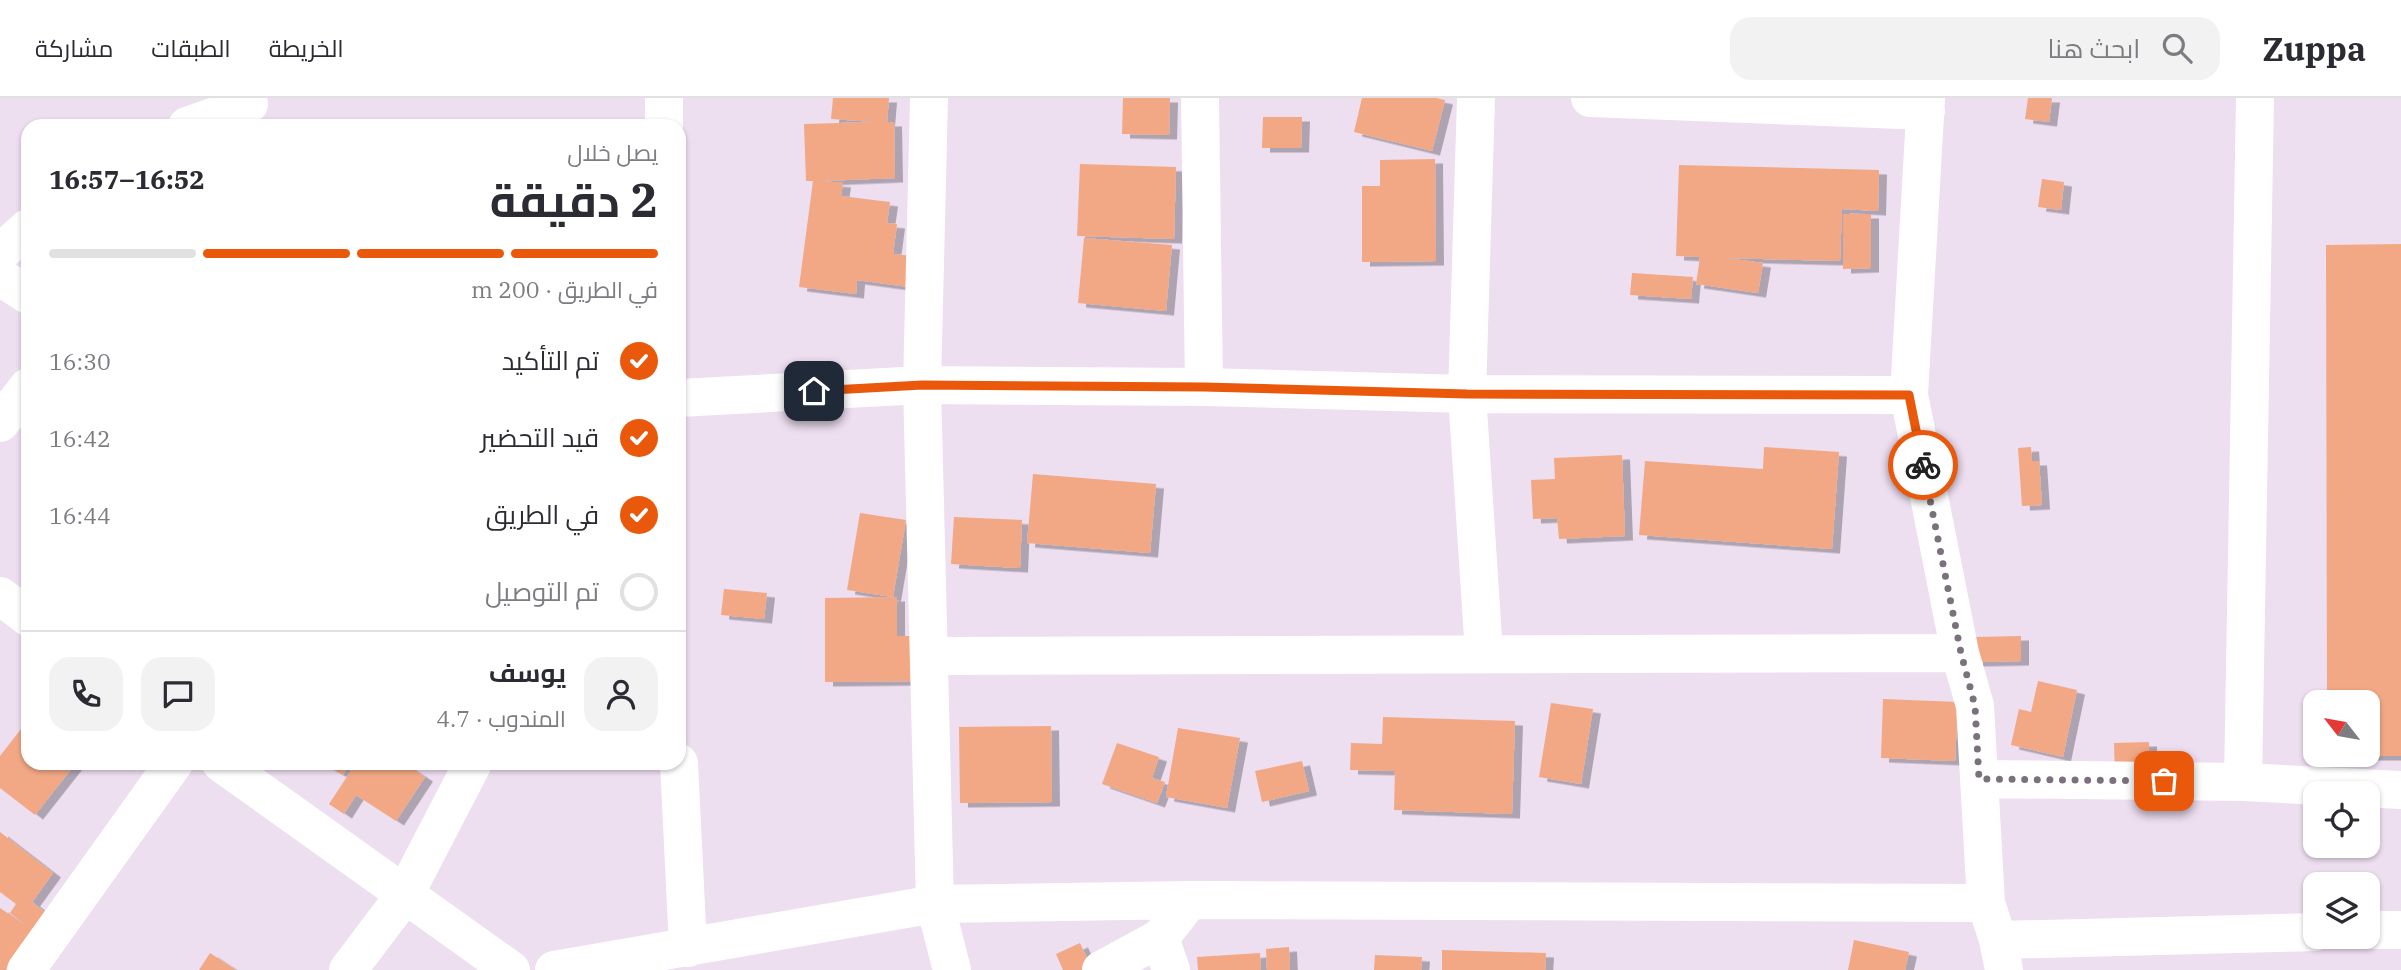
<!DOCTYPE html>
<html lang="ar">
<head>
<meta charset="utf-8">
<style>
  body { margin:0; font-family:"IBM Plex Serif",Cairo,serif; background:#f2f2f3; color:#2b2b33; direction:rtl; height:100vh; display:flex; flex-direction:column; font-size:26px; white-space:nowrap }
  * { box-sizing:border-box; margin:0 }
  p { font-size:23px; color:#7c7c81 }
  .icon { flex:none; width:38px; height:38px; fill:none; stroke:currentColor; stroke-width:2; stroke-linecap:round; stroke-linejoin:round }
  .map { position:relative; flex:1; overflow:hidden; direction:ltr }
  .panel { position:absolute; left:21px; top:21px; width:665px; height:651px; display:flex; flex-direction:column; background:#fff; border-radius:21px; box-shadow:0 2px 5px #0004; direction:rtl }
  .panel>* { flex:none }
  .needle { width:46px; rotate:301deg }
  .tools { position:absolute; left:2303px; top:592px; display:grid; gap:14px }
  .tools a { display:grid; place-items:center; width:77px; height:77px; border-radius:14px; background:#fff; box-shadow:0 2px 5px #0004; font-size:35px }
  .pin { position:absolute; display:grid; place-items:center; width:60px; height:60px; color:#fff; margin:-30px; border-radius:14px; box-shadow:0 4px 10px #0006 }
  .courier { position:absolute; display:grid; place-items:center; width:70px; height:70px; margin:-35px; border:5px solid #ea580c; border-radius:50%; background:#fff; color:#222; box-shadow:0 2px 9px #0007 }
  .summary em { font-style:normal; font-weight:700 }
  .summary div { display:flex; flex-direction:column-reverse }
  .summary { display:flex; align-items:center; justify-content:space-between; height:119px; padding:0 28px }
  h1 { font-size:46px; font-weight:700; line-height:52px }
  .bar { display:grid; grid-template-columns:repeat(4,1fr); gap:10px 7px; align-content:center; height:84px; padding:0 28px }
  .bar i { height:9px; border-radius:5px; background:#e1e1e2 }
  .bar .current { background:#ea580c }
  .bar p { grid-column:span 4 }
  .line { display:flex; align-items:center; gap:18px; padding:0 28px; border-top:2px solid #e1e1e2 }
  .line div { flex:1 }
  .round { display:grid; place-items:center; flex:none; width:74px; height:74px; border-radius:21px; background:#f2f2f3 }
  ol { padding:0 28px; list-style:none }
  li { display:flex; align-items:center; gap:21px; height:77px }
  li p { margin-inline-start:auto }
  li .icon { padding:7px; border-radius:50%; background:#ea580c; color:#fff; stroke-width:4 }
  li:last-child { color:#7c7c81 }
  li i { width:38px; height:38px; border:4px solid #e1e1e2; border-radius:50% }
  header { display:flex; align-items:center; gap:42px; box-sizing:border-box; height:98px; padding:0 35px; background:#fff; border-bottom:2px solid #e1e1e2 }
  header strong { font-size:33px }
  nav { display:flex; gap:38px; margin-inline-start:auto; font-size:24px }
  .search { width:490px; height:63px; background:#f2f2f3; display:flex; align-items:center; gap:18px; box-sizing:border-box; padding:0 24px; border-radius:21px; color:#7c7c81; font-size:26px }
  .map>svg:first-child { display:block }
</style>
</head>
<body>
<header>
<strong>Zuppa</strong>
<div class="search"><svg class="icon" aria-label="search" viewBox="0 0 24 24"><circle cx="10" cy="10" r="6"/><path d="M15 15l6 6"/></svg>ابحث هنا</div>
<nav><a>الخريطة</a><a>الطبقات</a><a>مشاركة</a></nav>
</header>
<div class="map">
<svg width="2401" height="872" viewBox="0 0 2401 872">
  <defs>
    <filter id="shadow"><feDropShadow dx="8" dy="4.5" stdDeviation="0" flood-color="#0004"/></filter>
  </defs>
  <rect width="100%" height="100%" fill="#eddef0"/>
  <path fill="#f2a885" filter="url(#shadow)" d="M833,0H889L887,24H894L895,80L821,83L843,85L841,98L890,104L887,125L897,126L893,156L914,158L909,189L857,182L856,196L799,189L813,83H806L804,26L876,24L831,21Z
    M1123,0H1170L1169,37L1122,36Z
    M1362,0H1436L1445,2L1432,53L1354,34Z
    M2028,0H2052L2049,24L2025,21Z
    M1263,19H1302L1301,50H1262Z
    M1435,61L1436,163L1362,164V88H1380V62Z
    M1080,66L1176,69L1174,141L1077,138Z
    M1679,67L1879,72L1878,113L1842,111L1840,163L1725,160L1763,165L1758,195L1696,186L1700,159L1676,158Z
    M2042,81L2064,84L2061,112L2038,109Z
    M1843,116H1871V170L1843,171Z
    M1084,140L1172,147L1166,213L1078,205Z
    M2401,146V658H2368V604H2327L2326,147Z
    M1632,175L1693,179L1691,201L1630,197Z
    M1764,349L1839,354L1832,451L1639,437L1645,363L1763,371Z
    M2031,349L2032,363H2039L2042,407L2022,408L2018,350Z
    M1622,357L1625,438L1559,441L1557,420L1533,421L1531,382L1555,381L1554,360Z
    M1033,376L1156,386L1150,455L1027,445Z
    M860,415L906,422L893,499L847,492Z
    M954,419L1022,422L1020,470L951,466Z
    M724,491L767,495L764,521L721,517Z
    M897,499V538H915V583L825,584V500Z
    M2021,538V563L1975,564V539Z
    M2038,583L2077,592L2063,659L2011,647L2019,611L2031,614Z
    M1883,601L1958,604L1955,663L1881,660Z
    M1551,605L1593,611L1581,686L1539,679Z
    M1383,619L1515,623L1512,716L1394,712L1395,673L1350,672L1351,645L1382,646Z
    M28,622V665H76L35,717L0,690V658Z
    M1051,628L1052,704L960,705L959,629Z
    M1178,630L1240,640L1227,710L1166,699Z
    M2149,644V677H2115L2114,645Z
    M1117,645L1159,659L1152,680L1165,684L1157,705L1102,686Z
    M1302,663L1309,693L1262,704L1255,673Z
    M321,665H349L343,677Z
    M356,665H404L425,679L396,723L356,697L344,716L329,706Z
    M0,734L53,775L32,804L47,816L32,831L6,872H0V810L27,828L10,815L16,806L0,794Z
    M1854,842L1909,854L1905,872H1848Z
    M1080,845L1092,872H1063L1056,856Z
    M1289,849L1290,872H1267L1266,851Z
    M1442,852L1546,855L1545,872H1442Z
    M210,855L236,872H199Z
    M1260,855L1261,872H1198L1197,859Z
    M1375,857L1422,859L1421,872H1374Z"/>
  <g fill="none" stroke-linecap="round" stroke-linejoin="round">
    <path stroke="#fff" stroke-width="38" d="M929,0L922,287L935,806L952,872
      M1200,0L1204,289
      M1476,0L1467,296L1484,555
      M1590,0L1926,13
      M1926,0L1909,297L1960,555L1975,608L1986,805L1998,842L2004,872
      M2255,0L2243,684L2401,692
      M187,28L249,6
      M664,28V0
      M0,155L28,130
      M0,179L28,197
      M679,300L922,287L1204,289L1467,296L1909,297
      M0,325L28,289
      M0,498L28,519
      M929,558L1960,555
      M221,665L511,872
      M679,665L688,850
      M1979,681L2243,684
      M2368,832H2398
      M1998,842L2315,834
      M26,872L174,665
      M348,872L404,798L473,665
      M554,872L935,806L1190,802L1986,805
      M1101,872L1160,840
      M1171,872L1160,840L1190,802"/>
  </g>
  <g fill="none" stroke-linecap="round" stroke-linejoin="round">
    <path stroke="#7a717c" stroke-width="7" stroke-dasharray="0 12.6" d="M1923,367L1961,555L1975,608L1979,681L2164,683"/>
    <path stroke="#ea580c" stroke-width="9" d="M814,293L922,287L1204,289L1467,296L1909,297L1923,367"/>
  </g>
</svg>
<div class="tools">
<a><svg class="needle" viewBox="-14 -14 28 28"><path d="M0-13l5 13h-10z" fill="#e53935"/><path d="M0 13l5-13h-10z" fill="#7c7c81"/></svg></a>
<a><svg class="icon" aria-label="locate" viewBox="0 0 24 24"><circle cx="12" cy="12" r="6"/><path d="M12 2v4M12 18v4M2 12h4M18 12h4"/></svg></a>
<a><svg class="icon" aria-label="layers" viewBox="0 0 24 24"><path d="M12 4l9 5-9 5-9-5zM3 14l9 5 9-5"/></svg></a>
</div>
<div class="pin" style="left:2164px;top:683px;background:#ea580c"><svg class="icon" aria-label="bag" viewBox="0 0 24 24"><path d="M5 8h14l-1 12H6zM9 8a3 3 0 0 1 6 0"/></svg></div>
<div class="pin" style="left:814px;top:293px;background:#1f2937"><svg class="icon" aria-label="home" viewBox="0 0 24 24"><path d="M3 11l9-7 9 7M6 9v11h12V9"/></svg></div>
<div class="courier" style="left:1923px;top:367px"><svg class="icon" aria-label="bike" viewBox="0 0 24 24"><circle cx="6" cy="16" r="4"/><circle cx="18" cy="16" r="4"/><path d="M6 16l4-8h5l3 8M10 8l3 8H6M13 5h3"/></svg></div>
<section class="panel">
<div class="summary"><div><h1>2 دقيقة</h1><p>يصل خلال</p></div><em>16:52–16:57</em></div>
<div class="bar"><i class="current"></i><i class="current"></i><i class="current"></i><i></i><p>في الطريق · 200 m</p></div>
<ol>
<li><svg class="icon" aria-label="check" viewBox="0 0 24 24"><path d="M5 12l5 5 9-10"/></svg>تم التأكيد<p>16:30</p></li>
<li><svg class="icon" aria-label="check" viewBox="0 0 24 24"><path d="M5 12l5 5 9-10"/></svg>قيد التحضير<p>16:42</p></li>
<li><svg class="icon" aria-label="check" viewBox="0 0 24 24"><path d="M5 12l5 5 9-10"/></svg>في الطريق<p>16:44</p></li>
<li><i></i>تم التوصيل</li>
</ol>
<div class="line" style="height:126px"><a class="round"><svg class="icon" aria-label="person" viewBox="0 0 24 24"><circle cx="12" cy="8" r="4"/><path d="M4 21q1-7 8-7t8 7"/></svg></a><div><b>يوسف</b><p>المندوب · 4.7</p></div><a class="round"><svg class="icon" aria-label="chat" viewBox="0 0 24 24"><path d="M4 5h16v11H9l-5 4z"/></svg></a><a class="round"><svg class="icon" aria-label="phone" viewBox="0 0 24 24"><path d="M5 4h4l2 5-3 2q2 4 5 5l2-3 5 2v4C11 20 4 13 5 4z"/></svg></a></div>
</section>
</div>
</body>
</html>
